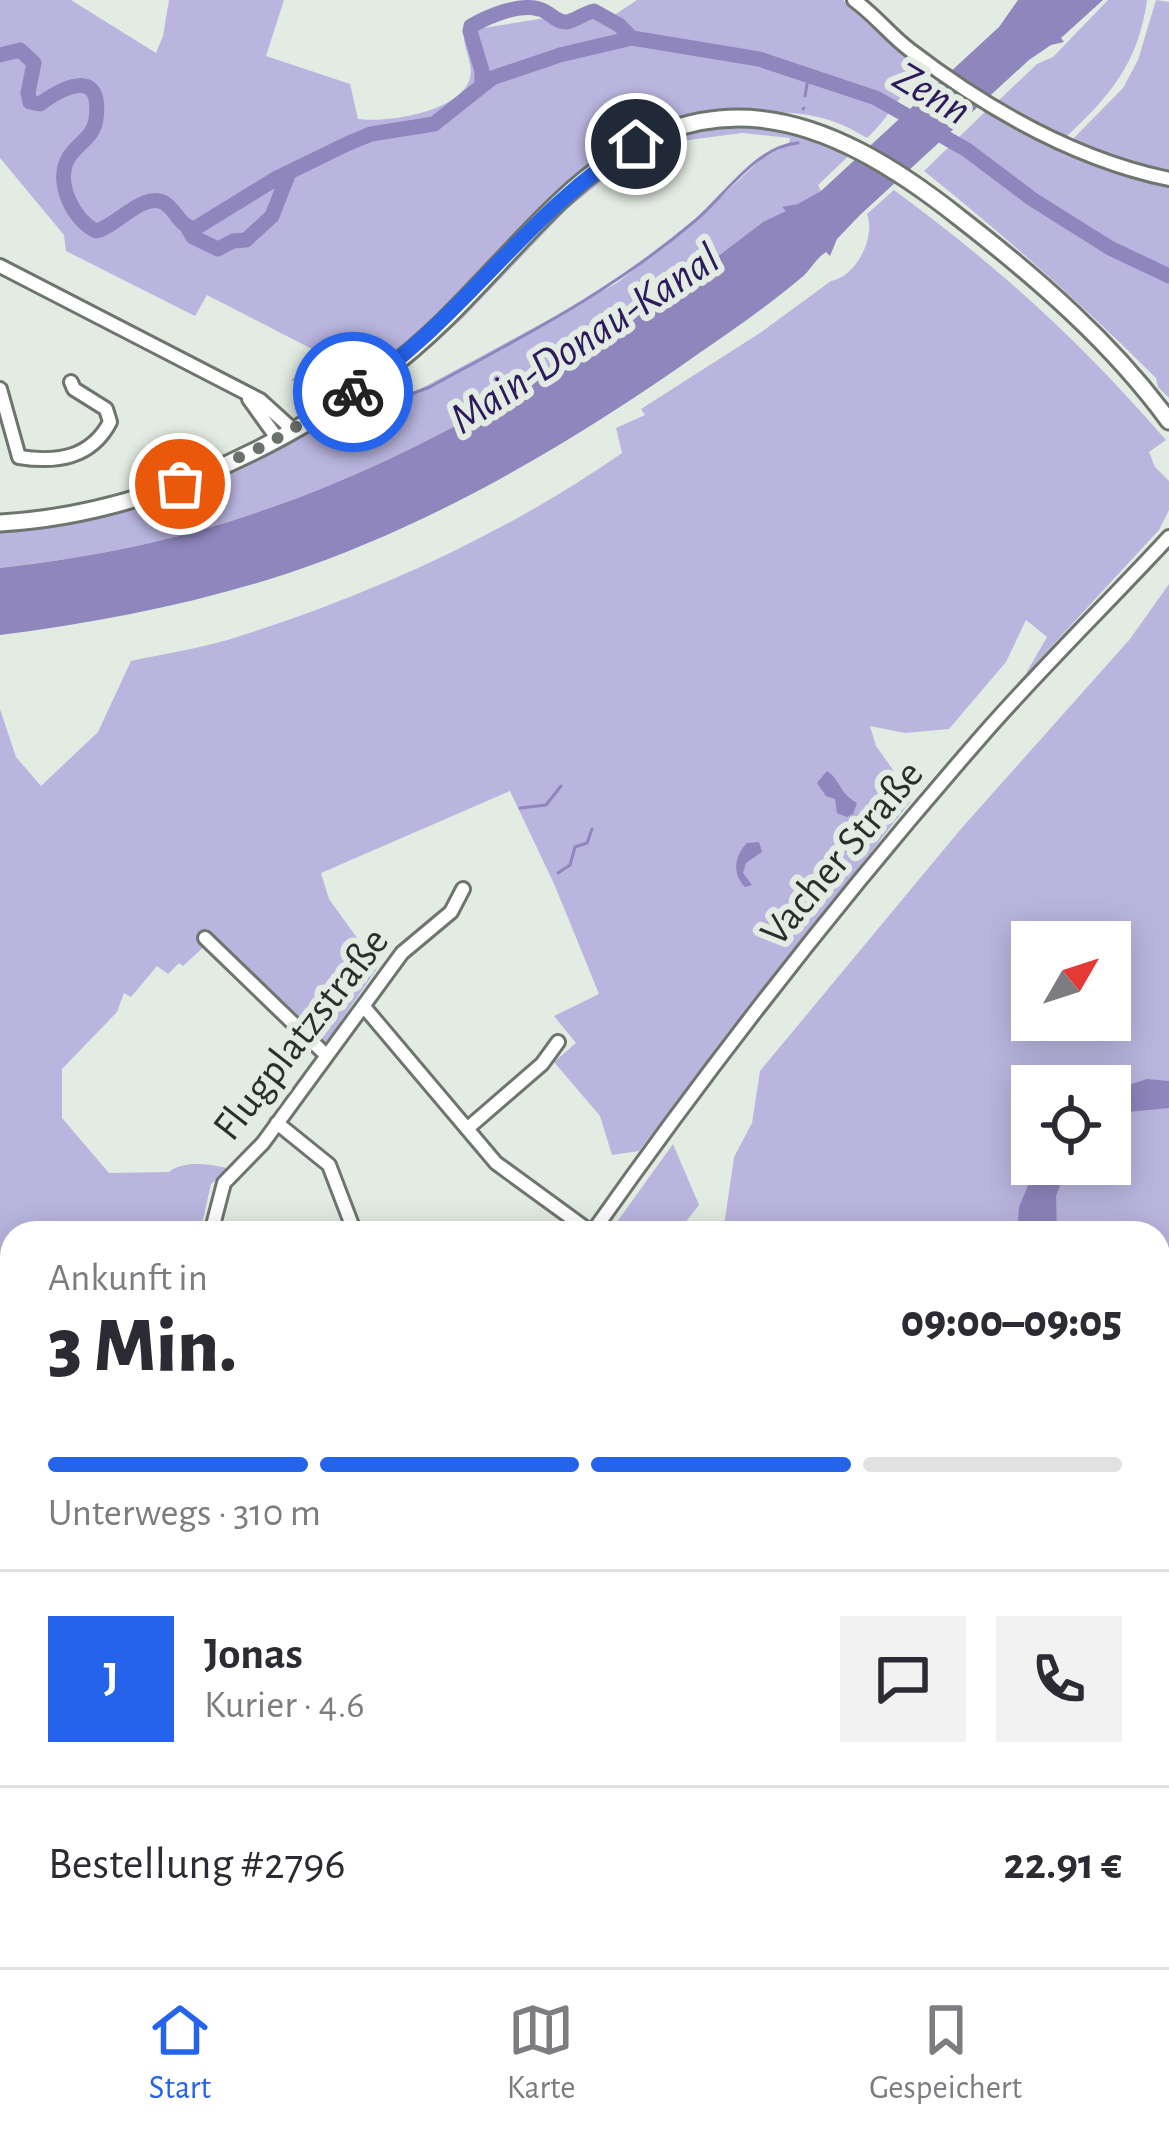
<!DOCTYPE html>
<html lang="de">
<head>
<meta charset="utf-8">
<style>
  body { margin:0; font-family:"Alegreya Sans",sans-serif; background:#f2f2f3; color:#2b2b33; height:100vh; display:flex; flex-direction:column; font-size:45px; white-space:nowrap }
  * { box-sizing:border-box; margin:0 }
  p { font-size:39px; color:#7c7c81 }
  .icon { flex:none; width:66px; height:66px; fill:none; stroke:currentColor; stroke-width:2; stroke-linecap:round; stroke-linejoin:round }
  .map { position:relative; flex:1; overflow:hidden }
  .sheet { position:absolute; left:0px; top:1221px; width:1170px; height:747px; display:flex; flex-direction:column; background:#fff; border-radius:36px 36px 0 0; box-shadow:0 6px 30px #0003 }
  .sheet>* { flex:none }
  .needle { width:78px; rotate:51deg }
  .controls { position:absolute; left:1011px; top:921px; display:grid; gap:24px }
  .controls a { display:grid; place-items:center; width:120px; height:120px; border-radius:0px; background:#fff; box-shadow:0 6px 30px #0003; font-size:60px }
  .pin { position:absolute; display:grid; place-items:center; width:102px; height:102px; color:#fff; margin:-51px; border:6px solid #fff; border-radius:50%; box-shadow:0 3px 12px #0007 }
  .courier { position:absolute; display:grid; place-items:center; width:120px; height:120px; margin:-60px; border:9px solid #2563eb; border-radius:50%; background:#fff; color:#222; box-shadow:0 3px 15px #0007 }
  .overview em { font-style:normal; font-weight:800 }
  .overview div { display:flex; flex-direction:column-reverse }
  .overview { display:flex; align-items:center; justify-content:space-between; height:204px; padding:0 48px }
  h1 { font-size:78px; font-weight:800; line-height:90px }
  .bar { display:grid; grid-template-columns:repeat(4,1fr); gap:18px 12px; align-content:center; height:144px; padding:0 48px }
  .bar i { height:15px; border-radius:9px; background:#e1e1e2 }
  .bar .on { background:#2563eb }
  .bar p { grid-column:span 4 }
  .line { display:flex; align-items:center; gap:30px; padding:0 48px; border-top:3px solid #e1e1e2 }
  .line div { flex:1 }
  .round { display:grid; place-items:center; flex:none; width:126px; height:126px; border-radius:0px; background:#f2f2f3 }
  .tabs { display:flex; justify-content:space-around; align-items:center; height:168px; border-top:3px solid #e1e1e2; background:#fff; font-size:33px; color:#7c7c81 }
  .tabs a { display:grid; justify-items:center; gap:6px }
  .tabs .on { color:#2563eb }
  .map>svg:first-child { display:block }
</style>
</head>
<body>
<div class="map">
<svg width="1169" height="1967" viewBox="0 0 1169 1967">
  <rect width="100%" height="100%" fill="#e3ece3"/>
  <path fill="#bab5df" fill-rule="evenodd" d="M0,0H71L156,53L163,36L169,0H284L266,56L350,84L358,119C387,123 461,112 470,78C474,64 462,47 464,31L539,19L613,16L637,0H843L923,73C898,95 890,117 867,138C827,114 808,114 762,111C602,101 525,235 421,331C391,358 359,380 324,401L321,377L291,381L316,351L207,295L195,316L66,251L64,235L0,158Z
    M1108,0H1147C1138,64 1110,96 1064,139L998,101L1037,64L1053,57Z
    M1156,0L1169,2V172L1121,160L1071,141L1123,88L1138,60Z
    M988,109L1069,155L1169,186V398L1158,387L1156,378C1082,304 1005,236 924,171Z
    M736,117L857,148L818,185L821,191C805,202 780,219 763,222C610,340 442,450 258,512C175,541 87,558 0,568V523L62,516L236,460L384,373L532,229L636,144ZM742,133L790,138L789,144L761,159L701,216L617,283L411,394L400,374L462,319L567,209L618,168L666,143Z
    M894,190C1001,269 1078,339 1166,440L1149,452L1155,467L1169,481V510L1159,530L1025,675L1047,637L1026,620L1006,662L949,729L905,733L870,726L876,746L913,798L639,1151L612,1155L600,1116L554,1062L576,1043L554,1016L599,994L555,886L510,791L321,873L329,899L378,967L321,1050L209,942L183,966L179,963L168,974L157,966L131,997L124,993L117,1012L62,1069V1118L109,1173L169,1172C184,1160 211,1164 230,1169L211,1184L200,1233H12V1559L0,1610V709L16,757L41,786L98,732L131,661C167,653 205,648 240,636C374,594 507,533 622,453L616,428L645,415L641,409L760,333L831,281C856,277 876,237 867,214Z
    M1169,584V1794L1158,1805V1233H723L734,1157L752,1123L760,1071L960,830L1130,639ZM1032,942H1110V1020H1032ZM1032,1086H1110V1164H1032Z
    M673,1144L699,1205L677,1233H622L614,1226Z
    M39,1956H139L148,1967H43L38,1961Z
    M192,1956H1030L1027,1967H178Z"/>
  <path fill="#8e86bd" d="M1018,0H1103L1061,38L1064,42L1051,45L1029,60L860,215L837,239L830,256L826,252C815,259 811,270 801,278C769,305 733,330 698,354C572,443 433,525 286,574C194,604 97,623 0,635V568C87,558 175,541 258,512C442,450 610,340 763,222L786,211L782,207L798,204L821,191L999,27Z
    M827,771C841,780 838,792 857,803L853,814L847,817L837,813L835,799L826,796L817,783Z
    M759,842L762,852L746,863L743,873L752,885L745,887C732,874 734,856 747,843Z
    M1147,1079L1169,1081V1108L1128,1112L1110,1120V1091Z
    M1037,1164H1068L1056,1196L1057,1233H1017L1019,1207Z"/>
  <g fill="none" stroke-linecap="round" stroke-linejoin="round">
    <path stroke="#8e86bd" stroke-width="3" d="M805,96L809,73
      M803,109L804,108
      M407,387L411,394L430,387C527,334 611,292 696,220C725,195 757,146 798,143
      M520,808L546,805L561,786
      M558,873L570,865L575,847L587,843L592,829
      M615,1967L620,1956"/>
    <path stroke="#8e86bd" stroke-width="15" d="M0,55L20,50L34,63L28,93L30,102L40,104C63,87 103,67 96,119C94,137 78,143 69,157C54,181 73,220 96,231C116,227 145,189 166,204C178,213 178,224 194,229L277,178L349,143L371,134L434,124L492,78L560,55L632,38L759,59L876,98L967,150L1032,199L1110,248L1169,276
      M482,84V71L470,31L471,26C489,16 519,3 539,9C549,11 555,22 566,22C575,21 584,13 594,11L619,25L632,38
      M187,227L193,237L218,249L233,241L246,240L272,216L288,175"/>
    <g stroke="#6d756d" stroke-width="18">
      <path id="minor" d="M854,0C875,15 890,35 910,50C987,109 1073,159 1169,179
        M0,266L260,400L292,429
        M0,389L19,457C57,463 91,458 110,422L106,409L74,389L71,382
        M249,399L277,438
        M205,938L326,1055
        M365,1008L496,1163L592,1233
        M277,1123L329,1165L355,1233
        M468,1128L542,1064L558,1042
        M211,1233L224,1183L263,1143L402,953L451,912L463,889
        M592,1233C713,1061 843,895 981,737C1041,668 1107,604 1169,537
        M0,1760L12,1758
        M1164,1907L1169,1911
        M224,1967L234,1956"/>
    </g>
    <g stroke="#6d756d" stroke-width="21">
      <path id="major" d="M0,523C138,515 273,453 384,372C450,324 500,258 559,202C700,68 824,110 961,219C1037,278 1112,343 1169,421"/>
    </g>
    <use href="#minor" stroke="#fff" stroke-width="12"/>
    <use href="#major" stroke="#fff" stroke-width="15"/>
  </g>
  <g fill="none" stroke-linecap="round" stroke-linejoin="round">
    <path stroke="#6b716b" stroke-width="12" stroke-dasharray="0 21.6" d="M180,484L266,445L353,392"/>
    <path stroke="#2563eb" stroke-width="15" d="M353,392C460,324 527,210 636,144"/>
  </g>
  <g text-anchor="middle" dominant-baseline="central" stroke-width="12" stroke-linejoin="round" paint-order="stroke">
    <g font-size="42" fill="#2b2f2b" stroke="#e3ece3">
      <text transform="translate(842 853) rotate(-50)">Vacher Straße</text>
      <text transform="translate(301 1034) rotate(-52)">Flugplatzstraße</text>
    </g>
    <g font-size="45" font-style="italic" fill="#2d1b5d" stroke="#e3ece3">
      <text transform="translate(932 94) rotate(31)">Zenn</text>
      <text transform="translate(585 339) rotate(-33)">Main-Donau-Kanal</text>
    </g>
  </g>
</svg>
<div class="controls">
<a><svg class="needle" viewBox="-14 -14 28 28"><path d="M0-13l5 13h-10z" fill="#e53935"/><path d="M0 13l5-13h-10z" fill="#7c7c81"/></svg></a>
<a><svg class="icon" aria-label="locate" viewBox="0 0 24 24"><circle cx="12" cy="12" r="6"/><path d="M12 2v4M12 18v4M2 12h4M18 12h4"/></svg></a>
</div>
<div class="pin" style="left:180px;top:484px;background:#ea580c"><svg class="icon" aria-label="bag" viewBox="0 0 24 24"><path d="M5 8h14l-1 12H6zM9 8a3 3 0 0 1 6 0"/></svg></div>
<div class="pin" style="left:636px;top:144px;background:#1f2937"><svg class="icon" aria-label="home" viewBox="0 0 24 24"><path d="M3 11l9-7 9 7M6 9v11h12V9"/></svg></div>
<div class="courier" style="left:353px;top:392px"><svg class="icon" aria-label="bike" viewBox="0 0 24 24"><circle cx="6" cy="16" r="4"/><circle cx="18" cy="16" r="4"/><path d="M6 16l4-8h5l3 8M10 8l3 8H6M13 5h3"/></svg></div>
<section class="sheet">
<div class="overview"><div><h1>3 Min.</h1><p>Ankunft in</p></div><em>09:00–09:05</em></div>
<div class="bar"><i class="on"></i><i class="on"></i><i class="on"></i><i></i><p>Unterwegs · 310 m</p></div>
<div class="line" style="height:216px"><b class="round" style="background:#2563eb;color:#fff">J</b><div><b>Jonas</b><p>Kurier · 4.6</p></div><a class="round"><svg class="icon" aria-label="chat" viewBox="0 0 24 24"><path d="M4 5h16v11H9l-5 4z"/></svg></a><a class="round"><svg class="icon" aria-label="phone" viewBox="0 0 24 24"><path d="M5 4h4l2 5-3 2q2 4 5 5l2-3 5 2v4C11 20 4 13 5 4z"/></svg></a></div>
<div class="line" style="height:156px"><div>Bestellung #2796</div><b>22.91 €</b></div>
</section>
</div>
<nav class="tabs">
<a class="on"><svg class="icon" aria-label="home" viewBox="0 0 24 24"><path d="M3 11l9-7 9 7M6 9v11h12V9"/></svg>Start</a>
<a><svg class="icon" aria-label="map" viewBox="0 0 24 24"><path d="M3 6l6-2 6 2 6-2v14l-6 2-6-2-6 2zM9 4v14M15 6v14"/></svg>Karte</a>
<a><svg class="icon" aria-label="saved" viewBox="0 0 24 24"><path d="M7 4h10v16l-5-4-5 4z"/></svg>Gespeichert</a>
</nav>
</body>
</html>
